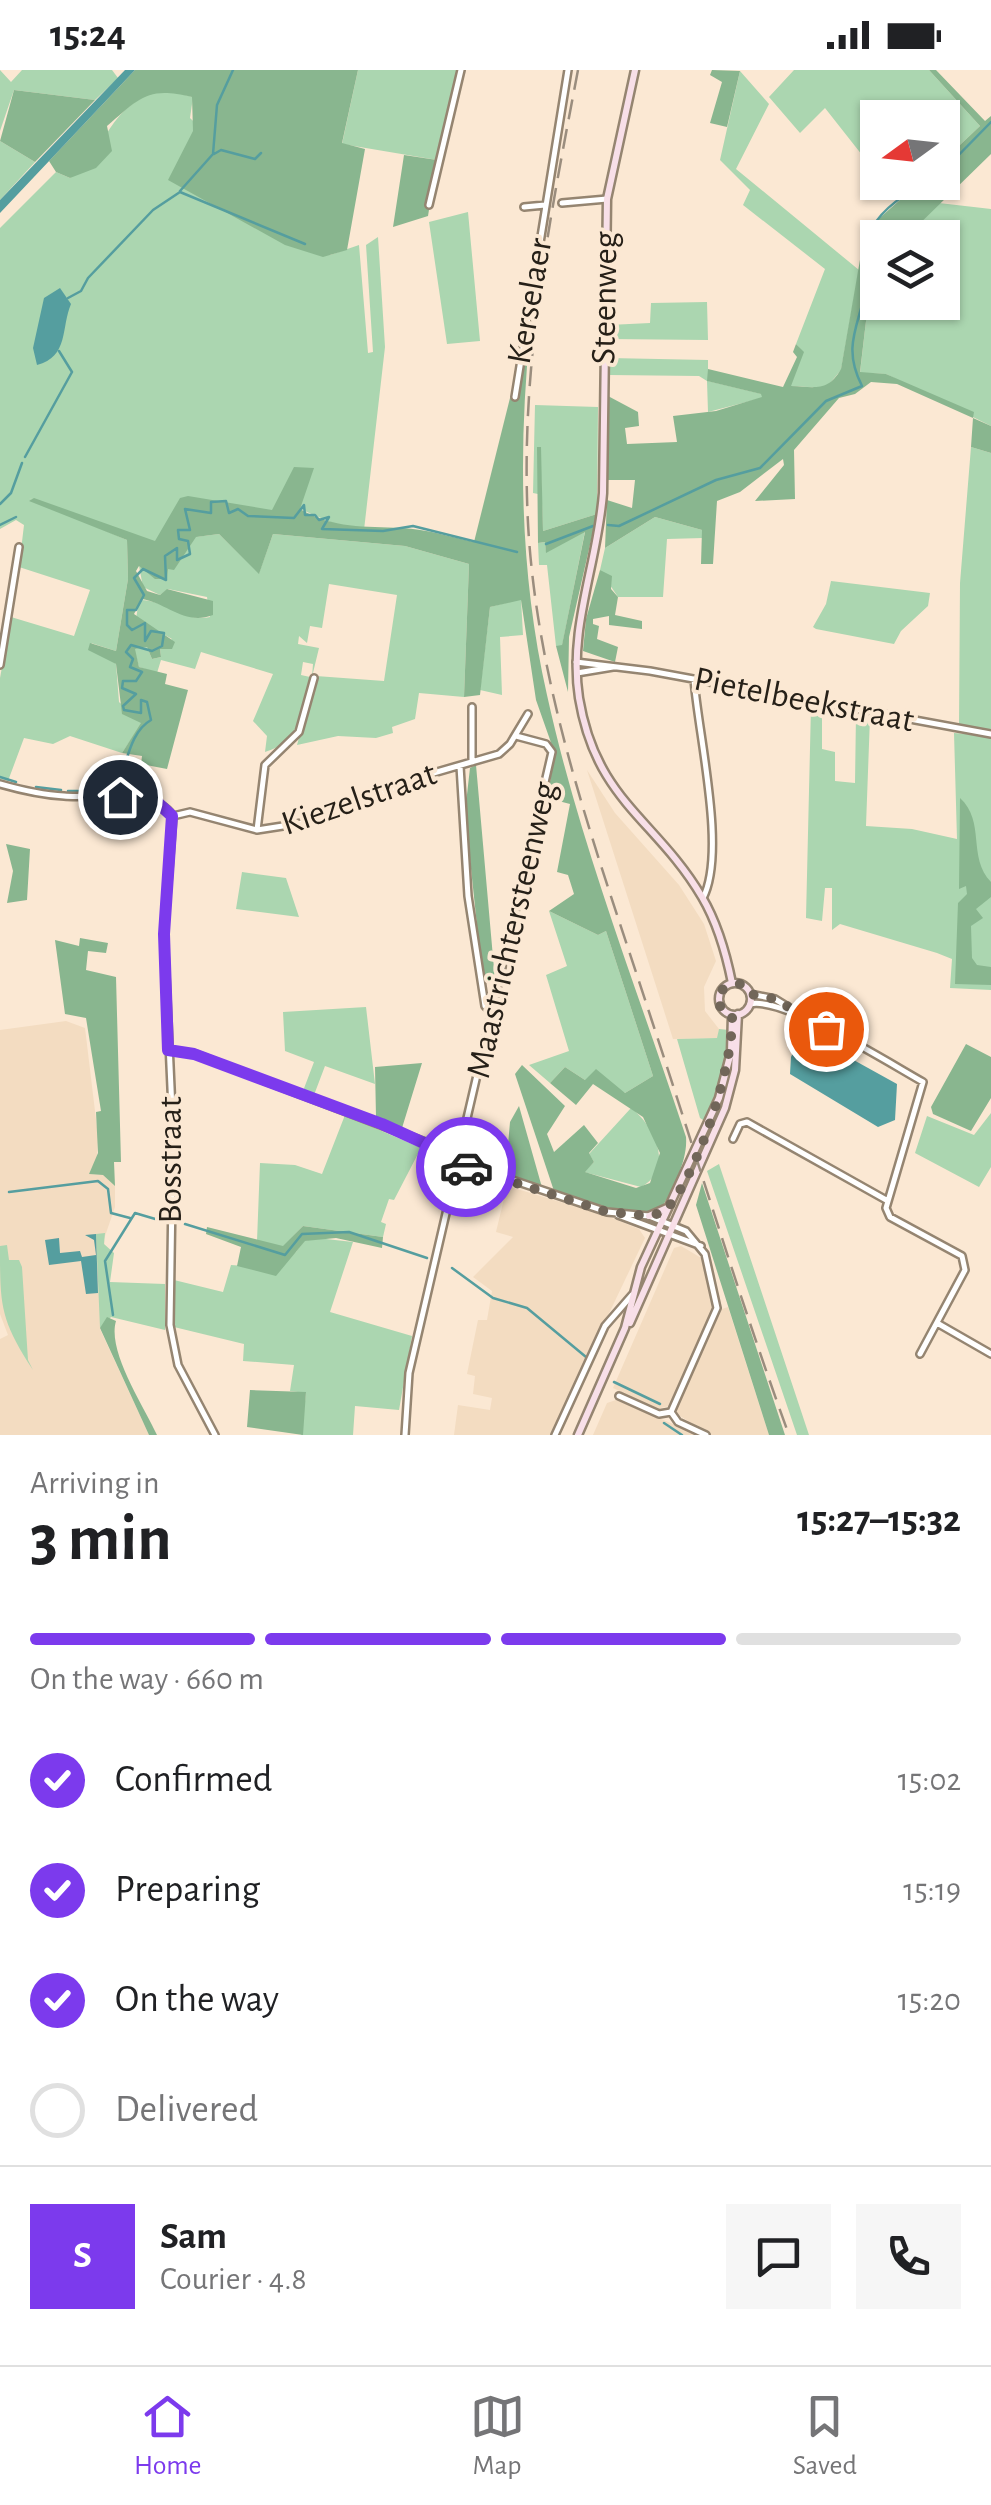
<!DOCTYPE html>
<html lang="en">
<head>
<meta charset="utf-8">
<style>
  body { margin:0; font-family:"Alegreya Sans",sans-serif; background:#f6f6f6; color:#202124; height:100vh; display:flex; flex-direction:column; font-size:38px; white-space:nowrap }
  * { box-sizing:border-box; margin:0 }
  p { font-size:32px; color:#757577 }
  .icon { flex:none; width:55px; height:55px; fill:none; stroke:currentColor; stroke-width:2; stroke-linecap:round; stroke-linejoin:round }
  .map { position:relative; height:1365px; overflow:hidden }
  .drawer { display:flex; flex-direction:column; background:#fff; flex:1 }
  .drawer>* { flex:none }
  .needle { width:65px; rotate:255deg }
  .controls { position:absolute; left:860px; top:30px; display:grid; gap:20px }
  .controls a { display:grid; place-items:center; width:100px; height:100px; border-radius:0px; background:#fff; box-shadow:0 2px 8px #0004; font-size:50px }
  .pin { position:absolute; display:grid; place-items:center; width:85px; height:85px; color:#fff; margin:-42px; border:5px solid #fff; border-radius:50%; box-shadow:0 2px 10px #0007 }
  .courier { position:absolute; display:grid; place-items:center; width:100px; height:100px; margin:-50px; border:8px solid #7c3aed; border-radius:50%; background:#fff; color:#222; box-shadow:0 2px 12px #0007 }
  .overview em { font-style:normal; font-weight:700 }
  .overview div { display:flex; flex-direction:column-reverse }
  .overview { display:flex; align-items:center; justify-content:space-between; height:170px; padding:0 30px }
  h1 { font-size:65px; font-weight:700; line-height:75px }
  .bar { display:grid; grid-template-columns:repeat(4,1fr); gap:15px 10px; align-content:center; height:120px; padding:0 30px }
  .bar i { height:12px; border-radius:8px; background:#e0e0e0 }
  .bar .current { background:#7c3aed }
  .bar p { grid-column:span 4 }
  .line { display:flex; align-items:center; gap:25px; padding:0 30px; border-top:2px solid #e0e0e0 }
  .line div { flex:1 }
  .round { display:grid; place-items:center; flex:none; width:105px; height:105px; border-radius:0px; background:#f6f6f6 }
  ol { padding:0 30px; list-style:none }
  li { display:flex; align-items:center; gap:30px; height:110px }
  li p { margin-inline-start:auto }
  li .icon { padding:10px; border-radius:50%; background:#7c3aed; color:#fff; stroke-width:4 }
  li:last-child { color:#757577 }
  li i { width:55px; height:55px; border:5px solid #e0e0e0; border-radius:50% }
  .status { display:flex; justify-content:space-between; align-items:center; height:70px; padding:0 50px; background:#fff; direction:ltr }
  .status svg { height:28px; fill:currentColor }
  .menu { display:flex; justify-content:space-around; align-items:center; height:140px; border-top:2px solid #e0e0e0; background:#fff; font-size:28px; color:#757577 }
  .menu a { display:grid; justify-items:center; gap:5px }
  .menu .current { color:#7c3aed }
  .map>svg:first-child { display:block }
</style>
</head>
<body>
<div class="status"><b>15:24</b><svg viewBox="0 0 49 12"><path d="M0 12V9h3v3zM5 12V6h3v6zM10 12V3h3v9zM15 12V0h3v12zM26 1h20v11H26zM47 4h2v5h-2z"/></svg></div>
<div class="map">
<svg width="991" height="1365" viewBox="0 0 991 1365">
  <rect width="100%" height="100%" fill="#fbe8d3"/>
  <path fill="#f3dcc1" d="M587,700L615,743L679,815L704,854L716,891L704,917L705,941L719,959L718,968L673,969Z
    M66,951L85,958L98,1066L97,1088L89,1104L103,1105L115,1116V1137L104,1169L111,1247L100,1259L149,1365H0V1269L8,1265L0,1244V960Z
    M507,1116L607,1146L639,1159L645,1168L551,1365H454L458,1335L490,1340L492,1328L473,1324L475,1306L467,1304L478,1250H487L492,1221L473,1207L513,1167L496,1162Z
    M681,1176L703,1189L716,1233L669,1336L657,1339L613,1318L674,1178Z
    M728,1237L769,1365H710L677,1344L676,1338L722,1239Z
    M616,1330L699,1365H593L607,1333Z"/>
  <path fill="#abd6b0" d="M0,0L11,12L22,0H112L118,8L95,30L14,20L0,61Z
    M358,0H458L437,90L342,74Z
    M794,0H929L980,56L943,91L942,48H878L877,104L825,38L800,63L769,27Z
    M740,1L769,34L736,99L859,200L841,300L826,318L790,316L803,282L796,274L825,199L743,135L750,120L720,90Z
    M162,19L193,27L190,48L330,185L359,175L368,283L373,282L366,175L378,167L385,277L364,460L335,454L300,439L195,467L219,464L259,503L273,464L405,476L469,494L464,627L419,623L415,649L392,657L393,663L376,668L338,666L297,675L316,606L384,611L397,525L329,514L322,558L310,556L307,573L299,566L298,574L319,578L312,607L313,594L303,592L301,605L310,607C302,640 301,672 265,682L267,666L253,651L273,604L201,582L195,599L161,590L157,603L139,597L134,579L147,577L152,589L161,587L160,579L172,569L136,549L139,530C165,529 183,553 210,547L207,527L168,519L160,525L143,517L139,496L167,509L162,476L29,428L127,470L128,509L116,581L91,573L116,594L119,632L142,653L122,683L70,666L53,674L24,668L8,711L0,709V608L11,547L74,566L90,520L19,497L24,455L16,450L0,459V158L56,102L70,108C108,85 102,38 162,19Z
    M0,71L35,92L0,130Z
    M939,133L991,139V356L886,304L860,303L870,216L877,204L878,232H942V168L906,167Z
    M468,142L480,271L447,274L429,152Z
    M707,232L708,270L609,269V255L650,253L651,233Z
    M609,288L708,290V311L762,324V328L708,342L707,311L699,306L609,305Z
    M535,335L598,337L597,444L543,461L540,377L538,424L533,423Z
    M971,377L991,383V660L959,656L960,513Z
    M655,447L702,460L703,468L667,469L663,527H618L600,500L605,478Z
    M585,461L562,576H556L547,495H539L538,473L545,472L546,481Z
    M831,511L930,523L928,536L901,561L894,574L816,559L813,557L826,534Z
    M521,529L523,565L500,567L502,625L480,620L490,537Z
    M811,636L822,638V679L835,682V711L855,713L856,644L870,647L866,756L912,759L957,769L954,663L991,666V920L950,918L952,889L937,883L840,854L832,860V818H825L822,851L806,848Z
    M242,802L286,808L299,847L236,839Z
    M549,841L598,865L606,861L653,1006L625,1023L585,1010L565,997L550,1013L529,995L569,981L546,905L567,896Z
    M366,937L375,1014L325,996L314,1025L303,1021L314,992L285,981L283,942Z
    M719,959L729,960L723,1003L706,1052L700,1048L677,969L717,968Z
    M631,1038C655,1056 675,1099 641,1117L584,1102L594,1092L589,1084Z
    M991,1043V1097L979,1117L915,1083L927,1046L974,1065Z
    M345,1045L421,1078L394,1130L389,1129L381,1152L386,1154L383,1167L303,1156L283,1177L257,1171L260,1093L295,1095L322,1104Z
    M719,1094L809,1365H797L707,1101Z
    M105,1163L104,1174L114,1183L110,1212L165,1214V1260L111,1247L100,1258L96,1164Z
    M317,1168L353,1172L330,1242L412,1266L399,1340L355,1336L353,1365H301L306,1323L290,1321L294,1295L243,1291L244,1274L174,1257V1210L223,1222L231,1195C264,1198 285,1201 304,1171Z
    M7,1175L9,1190H19L22,1197L28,1290L33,1300C0,1249 0,1236 0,1176Z"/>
  <path fill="#89b68f" d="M135,0H358L342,73L365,79L347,180L323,187L285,175L168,110L193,61L192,27C147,16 140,28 107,56L112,81L96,98L70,108L56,102L49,91Z
    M712,0L740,1L727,57L710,53L722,12L710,5Z
    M929,0H936L985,51L991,46V84L906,167L878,168L877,204L870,217L860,302L886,304L974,342L973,348L991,356V383L971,377L973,348L897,314L871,312L855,324L839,328L794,380L795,429L755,431L784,395L783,389L740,422L717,431L713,494H701L702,460L655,447L605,478L607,430L632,438L635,410H608V326L638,342L639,356L625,358L627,374L677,372L673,346L716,341L762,327L761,324L707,311L708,299L783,317L797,287L793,282L796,274L804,282L791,316C815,317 828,322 841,299L865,161L919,113L942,112L943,91L980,56Z
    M14,20L95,30L35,92L0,71Z
    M404,85L437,90L428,146L393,157Z
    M526,262H530C518,383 520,506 547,625C580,775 638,921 686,1067C688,1091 672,1120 660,1141C626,1148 587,1134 555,1124L515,1004L522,995L565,1036L547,1064L554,1082L584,1055L598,1073L589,1083L594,1092L585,1102L636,1118L650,1113L660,1083L643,1047L593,1014L576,1035L550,1013L565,997L585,1010L596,999L625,1023L653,1006L606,861L598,865L549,841L574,824L568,805L557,802L570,734L547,728L555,684L536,630L521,530L490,537L480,625L464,627L469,494L405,476L273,464L259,504L219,464L196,467L174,500L168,499L167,509H155L139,496L136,501L147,521L160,525L167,519L213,531V545C185,556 167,533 142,529L134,544L175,572L172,579H160L161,587L152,589L147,577L135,579L139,597L167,604L165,614L188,620L167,699L141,694L142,686L122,683L141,653L122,644L116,594L88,580L90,573L116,581L128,509L127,470L29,431L34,428L155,471L180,428L188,426L272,440L294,397L314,398L300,439C334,459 364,456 402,458C426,459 451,467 474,472L510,328L516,329Z
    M537,377H541L543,461L597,444L569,567L568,622L556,576L562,575L585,462L546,483L545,472L538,473Z
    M600,500L612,506L611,519L618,527L615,545L642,551V559L609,555V546L593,549V554L599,556L597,569L618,577L615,592L583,581L586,549Z
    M476,695L495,910L483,912L465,742L470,698Z
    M960,728C986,752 967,787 991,812V827L976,839L983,848L971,856L972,888L977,895L991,897V915L955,914L958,833L967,824L966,816L959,819Z
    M6,774L30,779L27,830L7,833L13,801Z
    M80,868L108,873L106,883L88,881L86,900L116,907L121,1092H114L115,1116L103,1105L89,1104L98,1083L96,1042L101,1041L86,948L65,944L55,870L79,876Z
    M966,974L991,987V1028L971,1061L933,1044L931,1037Z
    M422,993L402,1058L376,1047L375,997Z
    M519,1036L543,1121L505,1109L510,1052Z
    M702,1113L785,1365H769L696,1135Z
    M303,1156L383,1167L382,1178L336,1168L305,1171L276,1206L237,1196L241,1177L206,1164L207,1157L283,1176Z
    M107,1247L116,1251C107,1281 143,1335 157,1365H149L100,1258Z
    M250,1320L306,1322L303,1365L247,1357Z"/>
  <path fill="#559e9f" d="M125,0H135L0,143V130Z
    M60,218L71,234C61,257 69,287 37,295L33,278L44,228Z
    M803,962L897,1014L895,1050L878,1057L790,1004L791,987Z
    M96,1164L98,1223L86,1224L81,1191L49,1195L45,1170L59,1168L60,1183L80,1181L82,1187L96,1185L94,1170L85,1165Z"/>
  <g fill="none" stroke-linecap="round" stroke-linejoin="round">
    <path stroke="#559e9f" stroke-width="2.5" d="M214,84L221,80L255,89L261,83
      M942,102L991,52
      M180,121L213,84L217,35L233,0
      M68,228L81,221L88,208L153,140L180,122L305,174
      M25,387L72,302L59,281
      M0,434L11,423L22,393
      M0,455L16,447
      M608,455L619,456L716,410L760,398L826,331L862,316C841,275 860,255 867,213C869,197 864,180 869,165C877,142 906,123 927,112
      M546,474L593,456
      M0,707L16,712
      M36,717L61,720
      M116,718C127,698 128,663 151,650L147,632L141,630V643L124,640L123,636L136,624L122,618L123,611H136L142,602L130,597L133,589L126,582L131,575L152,581L162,576L164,563L151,561L145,571V553L132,560L127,555V540H136L144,525L134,508L143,499L166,510L165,486L177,478V490L190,484L188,471L179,469L178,460H190L185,439L211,443V432L226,431L229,443L238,439L248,446L294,448L304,435L305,445H315L319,450L329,447L322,459L383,461L413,456L517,482
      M93,720L107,719
      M68,721H84
      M9,1122L98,1111L108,1119L111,1143L130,1148
      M185,1154L285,1185L302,1164L349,1162L427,1188
      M452,1198L493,1228L527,1238L586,1287
      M113,1245L105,1191L135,1143L162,1151
      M614,1312L660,1334
      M664,1353L682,1365"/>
    <g stroke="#958571" stroke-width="10">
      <path id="street" d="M562,133L607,129
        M429,135L461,0
        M524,137L545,135
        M515,327L568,0
        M576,592L650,601L991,664
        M0,595L19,477
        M577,603L613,597
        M694,609C698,664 727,782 703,828
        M472,637V692
        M460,696L468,826L485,936L492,943
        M0,714C21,720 43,725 64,726C94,729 153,716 173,746
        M173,746L164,863L173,1062L170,1255L178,1295L215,1365
        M173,746L190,742L257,760L315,751L430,704L499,684L510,674L528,644
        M257,760L265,695L299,662L314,608
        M750,924L775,929L801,945
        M750,934C783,926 889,993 923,1012L886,1138L890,1147L962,1186L965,1200L920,1284
        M168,980L195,984L454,1083
        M733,1069L740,1054L747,1052L888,1131
        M454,1083L461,1074L552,682L546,674L516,666
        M463,1098L474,1097L607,1142
        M607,1142L649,1146L686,1161L705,1184L717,1238L671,1342L678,1352L706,1365
        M618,1145L701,1176
        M937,1253L991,1284
        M619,1326L659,1344L671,1342
        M405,1365L409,1303L454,1109L463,1098
        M555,1365L605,1256L632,1225"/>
    </g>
    <g stroke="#958571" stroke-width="11">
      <path id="secondary" d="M635,0L607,129L603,423C598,492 568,558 579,628C596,731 656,749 702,827C718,854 726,883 732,913
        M719 929a16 16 0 1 1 32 0a16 16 0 1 1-32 0Z
        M649,1146L667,1138
        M630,1253L725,1038L735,1000L738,944
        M578,1365L625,1258L641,1197L719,1028L731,982L732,945"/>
    </g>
    <use href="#street" stroke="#fff" stroke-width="5"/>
    <use href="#secondary" stroke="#f8dfe8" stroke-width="6"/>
    <path stroke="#9a8d7e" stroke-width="2.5" stroke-dasharray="20 10" stroke-linecap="butt" d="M578,0C551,142 523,282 527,427C531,608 596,778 651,948C697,1087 739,1228 789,1365"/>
  </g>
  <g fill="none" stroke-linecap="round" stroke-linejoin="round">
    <path stroke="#716659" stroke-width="10" stroke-dasharray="0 18" d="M466,1097L607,1142L649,1146L664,1142C698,1106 734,995 732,945L720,936L721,920L740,914L750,924L775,929L826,959"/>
    <path stroke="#7c3aed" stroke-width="12" d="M120,727L158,733L172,746L164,864L168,980L194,984L382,1054L448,1084L454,1083L466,1097"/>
  </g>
  <g text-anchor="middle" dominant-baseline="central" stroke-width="8" stroke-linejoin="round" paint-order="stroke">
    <g font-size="35" fill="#262018" stroke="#fbe8d3">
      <text transform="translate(605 228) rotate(-89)">Steenweg</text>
      <text transform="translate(530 231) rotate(-80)">Kerselaer</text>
      <text transform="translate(804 630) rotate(11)">Pietelbeekstraat</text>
      <text transform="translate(359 729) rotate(-19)">Kiezelstraat</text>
      <text transform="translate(512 860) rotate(-77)">Maastrichtersteenweg</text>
      <text transform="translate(170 1090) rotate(-90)">Bosstraat</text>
    </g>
  </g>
</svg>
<div class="controls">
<a><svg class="needle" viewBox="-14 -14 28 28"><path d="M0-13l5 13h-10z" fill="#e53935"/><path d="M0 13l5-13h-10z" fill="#757577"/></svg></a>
<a><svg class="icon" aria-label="layers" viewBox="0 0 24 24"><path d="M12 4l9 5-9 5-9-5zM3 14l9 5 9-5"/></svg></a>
</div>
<div class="pin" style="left:826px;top:959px;background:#ea580c"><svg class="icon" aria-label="bag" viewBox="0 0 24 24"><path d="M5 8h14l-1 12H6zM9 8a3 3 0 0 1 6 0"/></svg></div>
<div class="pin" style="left:120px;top:727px;background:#1f2937"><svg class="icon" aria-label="home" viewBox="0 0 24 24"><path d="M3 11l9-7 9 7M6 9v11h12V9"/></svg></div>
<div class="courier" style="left:466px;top:1097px"><svg class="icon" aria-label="car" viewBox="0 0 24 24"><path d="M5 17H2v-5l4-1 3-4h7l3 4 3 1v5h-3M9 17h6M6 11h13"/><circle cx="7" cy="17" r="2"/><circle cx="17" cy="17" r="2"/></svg></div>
</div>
<section class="drawer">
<div class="overview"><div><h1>3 min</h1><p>Arriving in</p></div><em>15:27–15:32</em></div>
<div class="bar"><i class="current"></i><i class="current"></i><i class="current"></i><i></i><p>On the way · 660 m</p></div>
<ol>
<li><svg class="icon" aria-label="check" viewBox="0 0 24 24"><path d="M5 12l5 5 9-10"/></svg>Confirmed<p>15:02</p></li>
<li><svg class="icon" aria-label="check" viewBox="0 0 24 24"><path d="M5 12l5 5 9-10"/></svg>Preparing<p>15:19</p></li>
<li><svg class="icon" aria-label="check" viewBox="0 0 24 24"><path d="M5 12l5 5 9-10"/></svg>On the way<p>15:20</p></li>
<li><i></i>Delivered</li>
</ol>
<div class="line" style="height:180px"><b class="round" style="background:#7c3aed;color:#fff">S</b><div><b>Sam</b><p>Courier · 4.8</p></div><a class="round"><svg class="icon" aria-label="chat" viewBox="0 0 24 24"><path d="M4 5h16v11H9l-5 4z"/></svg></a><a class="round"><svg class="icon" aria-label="phone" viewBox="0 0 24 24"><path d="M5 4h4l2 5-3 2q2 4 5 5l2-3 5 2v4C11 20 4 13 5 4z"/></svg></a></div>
</section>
<nav class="menu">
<a class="current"><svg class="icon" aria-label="home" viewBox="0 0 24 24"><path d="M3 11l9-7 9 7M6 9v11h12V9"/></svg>Home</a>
<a><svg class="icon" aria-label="map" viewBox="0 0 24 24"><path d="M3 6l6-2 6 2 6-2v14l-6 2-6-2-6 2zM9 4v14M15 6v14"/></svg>Map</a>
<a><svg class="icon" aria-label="saved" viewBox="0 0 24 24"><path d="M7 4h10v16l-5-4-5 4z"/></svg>Saved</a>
</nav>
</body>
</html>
